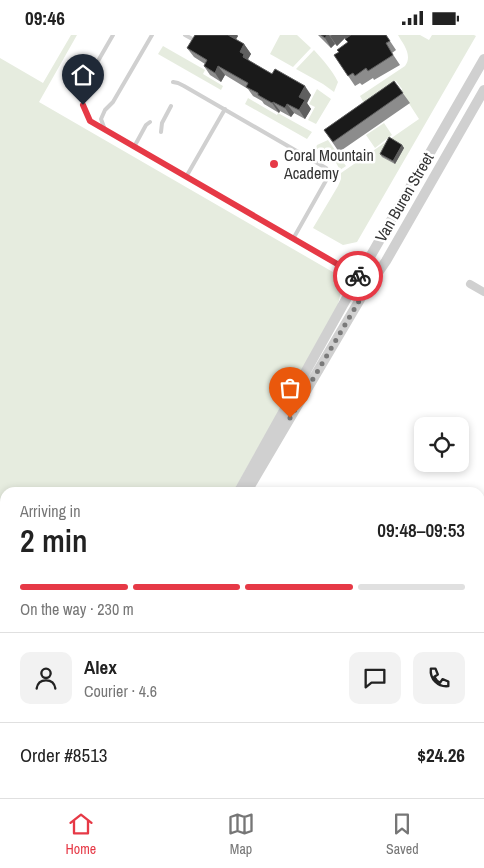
<!DOCTYPE html>
<html lang="en">
<head>
<meta charset="utf-8">
<style>
  body { margin:0; font-family:"Archivo Narrow",sans-serif; background:#f2f2f2; color:#222; height:100vh; display:flex; flex-direction:column; font-size:19px; white-space:nowrap }
  * { box-sizing:border-box; margin:0 }
  p { font-size:16px; color:#767676 }
  .icon { flex:none; width:28px; height:28px; fill:none; stroke:currentColor; stroke-width:2; stroke-linecap:round; stroke-linejoin:round }
  .map { position:relative; flex:1; overflow:hidden }
  .drawer { position:absolute; left:0px; top:452px; width:485px; height:311px; display:flex; flex-direction:column; background:#fff; border-radius:15px 15px 0 0; box-shadow:0 2px 8px #0003 }
  .drawer>* { flex:none }
  .fabs { position:absolute; left:414px; top:382px; display:grid; gap:10px }
  .fabs a { display:grid; place-items:center; width:55px; height:55px; border-radius:10px; background:#fff; box-shadow:0 2px 8px #0003; font-size:25px }
  .pin { position:absolute; display:grid; place-items:center; width:42px; height:42px; color:#fff; margin:-51px -21px; border-radius:50% 50% 50% 0; rotate:-45deg; box-shadow:0 0 5px #0007 }
  .pin .icon { rotate:45deg }
  .courier { position:absolute; display:grid; place-items:center; width:50px; height:50px; margin:-25px; border:4px solid #e63946; border-radius:50%; background:#fff; color:#222; box-shadow:0 1px 6px #0007 }
  .summary em { font-style:normal; font-weight:600 }
  .summary div { display:flex; flex-direction:column-reverse }
  .summary { display:flex; align-items:center; justify-content:space-between; height:85px; padding:0 20px }
  h1 { font-size:32px; font-weight:600; line-height:38px }
  .bar { display:grid; grid-template-columns:repeat(4,1fr); gap:8px 5px; align-content:center; height:60px; padding:0 20px }
  .bar i { height:6px; border-radius:4px; background:#e0e0e0 }
  .bar .current { background:#e63946 }
  .bar p { grid-column:span 4 }
  .line { display:flex; align-items:center; gap:12px; padding:0 20px; border-top:1px solid #e0e0e0 }
  .line div { flex:1 }
  .round { display:grid; place-items:center; flex:none; width:52px; height:52px; border-radius:10px; background:#f2f2f2 }
  .status { display:flex; justify-content:space-between; align-items:center; height:35px; padding:0 25px; background:#fff; direction:ltr }
  .status svg { height:14px; fill:currentColor }
  .tabs { display:flex; justify-content:space-around; align-items:center; height:70px; border-top:1px solid #e0e0e0; background:#fff; font-size:14px; color:#767676 }
  .tabs a { display:grid; justify-items:center; gap:2px }
  .tabs .current { color:#e63946 }
  .map>svg:first-child { display:block }
</style>
</head>
<body>
<div class="status"><b>09:46</b><svg viewBox="0 0 49 12"><path d="M0 12V9h3v3zM5 12V6h3v6zM10 12V3h3v9zM15 12V0h3v12zM26 1h20v11H26zM47 4h2v5h-2z"/></svg></div>
<div class="map">
<svg width="484" height="763" viewBox="0 0 484 763">
  <rect width="100%" height="100%" fill="#fff"/>
  <path fill="#e6ecdf" d="M71,0H77L39,67L338,240L342,252L337,274L233,457L5,458V706L0,703V23L43,48Z
    M280,0H297L311,13L293,32L270,19Z
    M398,0H420L429,5L432,0H474L476,1L357,207L343,210L313,193L338,151L341,144V138L419,84L401,56L402,54L396,46L364,68L360,61L405,31C413,20 403,9 398,0Z
    M163,11L205,35L203,39L223,51L221,55L158,19Z
    M314,15C323,25 332,35 338,47L334,57L323,49L296,34Z
    M317,54L331,64L316,89L308,85L315,72L309,69Z
    M248,63L277,80L278,78L312,97L307,104L245,69Z
    M384,88L392,100L375,113L366,100Z
    M328,105L346,131L340,135L334,124L316,113L317,110Z"/>
  <g fill="none" stroke-linecap="round" stroke-linejoin="round">
    <path stroke="#d0d0d0" stroke-width="4" d="M113,0L87,45L83,70L90,86L369,248
      M185,0L196,6
      M173,47L178,48L184,51L326,133L329,137L328,142L293,204
      M105,95L101,84L105,75L113,67L152,0
      M161,97L162,88L171,71
      M134,112L146,90L150,87
      M186,142L225,74"/>
    <path stroke="#d0d0d0" stroke-width="8" d="M470,249L484,257"/>
    <path stroke="#d0d0d0" stroke-width="10" d="M238,458L359,241L484,24
      M246,458L362,261L386,226L484,55"/>
    <path stroke="#bdbdbd" stroke-width="11" d="M0,717L5,720
      M72,759L79,763"/>
  </g>
  <path fill="#8c8c8c" d="M195,0H237L238,1L236,4L244,9L251,19L248,24L249,26L311,60L307,68L311,74L305,84L294,78L291,82L280,76L279,78L264,69L262,66L253,61L248,54L225,40L221,47L210,40L204,31L205,29L194,22L187,13Z
    M318,0H386L396,15L392,18L400,30L374,45L373,43L362,50L360,48L355,51L334,20L339,17L348,7L345,3L337,11L335,9L331,13Z
    M394,46L410,68L339,117L324,95Z
    M402,110L404,113L395,129L382,122L380,119Z"/>
  <path fill="#5f5f5f" d="M227,0H237L238,1L233,9Z
    M327,0H329L335,9L331,13L325,3Z
    M332,0H353L347,6L345,3L337,11L330,1Z
    M244,9L251,19L248,24L251,29L243,22L240,17Z
    M218,31L225,40L221,47L215,38Z
    M305,51L311,60L307,68L311,74L305,84L299,75V62Z
    M273,67L280,76L279,78L272,68Z
    M287,69L294,78L291,82L285,73Z
    M402,110L404,113L395,129L393,126Z"/>
  <path fill="#1a1a1a" stroke="#5f5f5f" d="M195,0H228L244,9L240,17L244,19L243,22L272,39L275,34L305,51L299,62L305,65L299,75L287,69L285,73L273,67L272,68L258,60V58L246,52L248,48L218,31L215,38L204,31L207,25L187,13Z
    M321,0H327L325,3Z
    M351,0H386L390,6L386,8L393,20L368,36L366,33L355,41L353,38L348,41L334,20L339,17L337,15L348,7L345,4Z
    M394,46L403,58L333,107L324,95Z
    M389,102L402,110L393,126L380,119Z"/>
  <g fill="none" stroke-linecap="round" stroke-linejoin="round">
    <path stroke="#7a7a7a" stroke-width="5" stroke-dasharray="0 9" d="M290,383L362,261L371,248L358,241"/>
    <path stroke="#e63946" stroke-width="6" d="M83,70L90,86L358,241"/>
  </g>
  <circle fill="#e63946" stroke="#fff" stroke-width="2" cx="274" cy="129" r="5"/>
  <g text-anchor="middle" dominant-baseline="central" stroke-width="5" stroke-linejoin="round" paint-order="stroke">
    <g font-size="16" fill="#333" stroke="#fff" text-anchor="start">
      <text x="284" y="120">Coral Mountain<tspan x="284" dy="18">Academy</tspan></text>
    </g>
    <g font-size="16" fill="#333" stroke="#fff">
      <text transform="translate(404 162) rotate(-60)">Van Buren Street</text>
    </g>
  </g>
</svg>
<div class="fabs">
<a><svg class="icon" aria-label="locate" viewBox="0 0 24 24"><circle cx="12" cy="12" r="6"/><path d="M12 2v4M12 18v4M2 12h4M18 12h4"/></svg></a>
</div>
<div class="pin" style="left:290px;top:383px;background:#ea580c"><svg class="icon" aria-label="bag" viewBox="0 0 24 24"><path d="M5 8h14l-1 12H6zM9 8a3 3 0 0 1 6 0"/></svg></div>
<div class="pin" style="left:83px;top:70px;background:#1f2937"><svg class="icon" aria-label="home" viewBox="0 0 24 24"><path d="M3 11l9-7 9 7M6 9v11h12V9"/></svg></div>
<div class="courier" style="left:358px;top:241px"><svg class="icon" aria-label="bike" viewBox="0 0 24 24"><circle cx="6" cy="16" r="4"/><circle cx="18" cy="16" r="4"/><path d="M6 16l4-8h5l3 8M10 8l3 8H6M13 5h3"/></svg></div>
<section class="drawer">
<div class="summary"><div><h1>2 min</h1><p>Arriving in</p></div><em>09:48–09:53</em></div>
<div class="bar"><i class="current"></i><i class="current"></i><i class="current"></i><i></i><p>On the way · 230 m</p></div>
<div class="line" style="height:90px"><a class="round"><svg class="icon" aria-label="person" viewBox="0 0 24 24"><circle cx="12" cy="8" r="4"/><path d="M4 21q1-7 8-7t8 7"/></svg></a><div><b>Alex</b><p>Courier · 4.6</p></div><a class="round"><svg class="icon" aria-label="chat" viewBox="0 0 24 24"><path d="M4 5h16v11H9l-5 4z"/></svg></a><a class="round"><svg class="icon" aria-label="phone" viewBox="0 0 24 24"><path d="M5 4h4l2 5-3 2q2 4 5 5l2-3 5 2v4C11 20 4 13 5 4z"/></svg></a></div>
<div class="line" style="height:65px"><div>Order #8513</div><b>$24.26</b></div>
</section>
</div>
<nav class="tabs">
<a class="current"><svg class="icon" aria-label="home" viewBox="0 0 24 24"><path d="M3 11l9-7 9 7M6 9v11h12V9"/></svg>Home</a>
<a><svg class="icon" aria-label="map" viewBox="0 0 24 24"><path d="M3 6l6-2 6 2 6-2v14l-6 2-6-2-6 2zM9 4v14M15 6v14"/></svg>Map</a>
<a><svg class="icon" aria-label="saved" viewBox="0 0 24 24"><path d="M7 4h10v16l-5-4-5 4z"/></svg>Saved</a>
</nav>
</body>
</html>
